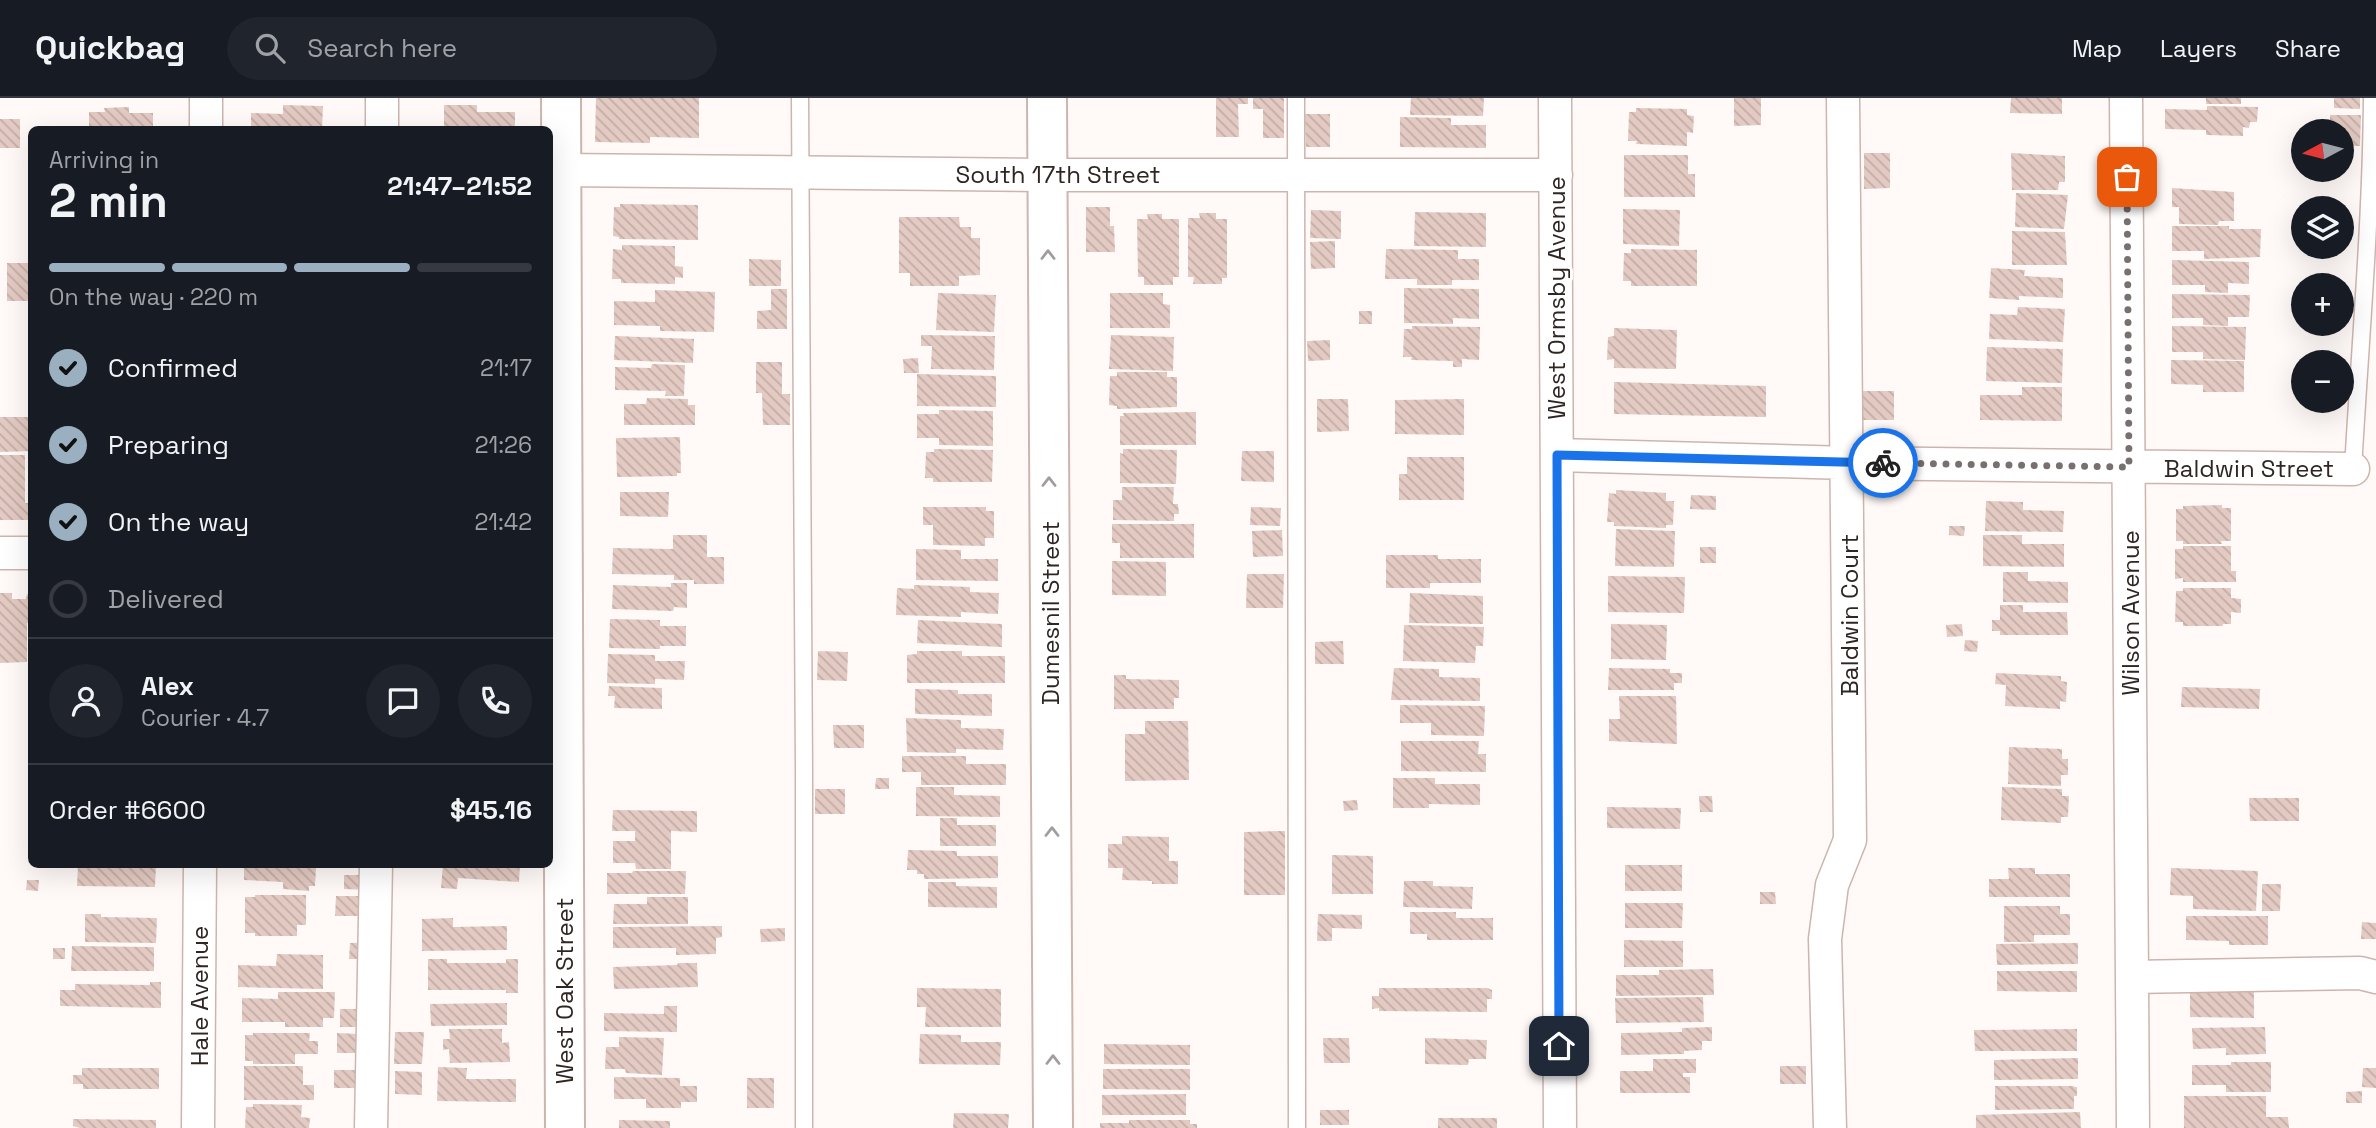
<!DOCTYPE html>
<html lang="en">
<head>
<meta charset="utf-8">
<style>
  body { margin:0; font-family:"Space Grotesk",sans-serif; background:#20242c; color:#f1f3f6; height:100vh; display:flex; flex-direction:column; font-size:26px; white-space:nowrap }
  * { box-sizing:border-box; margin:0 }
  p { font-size:23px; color:#9ea1a6 }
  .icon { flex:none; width:38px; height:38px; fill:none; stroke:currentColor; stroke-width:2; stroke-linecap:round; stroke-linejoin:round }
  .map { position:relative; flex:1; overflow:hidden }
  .panel { position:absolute; left:28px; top:28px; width:525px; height:742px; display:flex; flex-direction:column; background:#171b24; border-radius:10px; box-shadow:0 7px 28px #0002 }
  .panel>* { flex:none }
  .needle { width:46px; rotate:263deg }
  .tools { position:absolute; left:2291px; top:21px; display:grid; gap:14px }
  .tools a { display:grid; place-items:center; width:63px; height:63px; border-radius:50%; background:#171b24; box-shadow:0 7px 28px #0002; font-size:35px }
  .pin { position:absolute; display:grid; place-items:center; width:60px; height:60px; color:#fff; margin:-30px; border-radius:14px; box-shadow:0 4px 10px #0006 }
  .courier { position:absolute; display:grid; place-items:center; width:70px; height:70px; margin:-35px; border:5px solid #1a73e8; border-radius:50%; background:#fff; color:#222; box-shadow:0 2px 9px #0007 }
  .summary em { font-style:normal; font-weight:700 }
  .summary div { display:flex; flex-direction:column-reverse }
  .summary { display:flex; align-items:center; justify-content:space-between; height:119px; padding:0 21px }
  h1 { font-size:46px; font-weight:700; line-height:52px }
  .bar { display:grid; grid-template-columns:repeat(4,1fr); gap:10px 7px; align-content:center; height:84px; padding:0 21px }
  .bar i { height:9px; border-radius:5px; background:#363941 }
  .bar .selected { background:#9ab0c0 }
  .bar p { grid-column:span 4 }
  .line { display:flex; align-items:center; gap:18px; padding:0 21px; border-top:2px solid #363941 }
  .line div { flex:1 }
  .round { display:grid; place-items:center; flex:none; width:74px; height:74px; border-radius:37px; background:#20242c }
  ol { padding:0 21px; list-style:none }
  li { display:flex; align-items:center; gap:21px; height:77px }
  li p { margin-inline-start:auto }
  li .icon { padding:7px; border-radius:50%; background:#9ab0c0; color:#111; stroke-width:4 }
  li:last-child { color:#9ea1a6 }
  li i { width:38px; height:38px; border:4px solid #363941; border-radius:50% }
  header { display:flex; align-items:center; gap:42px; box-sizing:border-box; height:98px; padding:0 35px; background:#171b24; border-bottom:2px solid #363941 }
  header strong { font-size:33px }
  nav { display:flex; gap:38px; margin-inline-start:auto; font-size:24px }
  .search { width:490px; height:63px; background:#20242c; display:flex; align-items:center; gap:18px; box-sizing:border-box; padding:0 24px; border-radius:38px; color:#9ea1a6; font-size:26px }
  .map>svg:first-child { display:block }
</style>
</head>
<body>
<header>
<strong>Quickbag</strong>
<div class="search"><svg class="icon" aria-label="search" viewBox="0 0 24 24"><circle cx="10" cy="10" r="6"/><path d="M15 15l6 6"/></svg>Search here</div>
<nav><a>Map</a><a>Layers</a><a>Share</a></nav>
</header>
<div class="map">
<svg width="2376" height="1030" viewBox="0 0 2376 1030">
  <defs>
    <pattern id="building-back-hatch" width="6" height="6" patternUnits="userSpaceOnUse" patternTransform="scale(1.75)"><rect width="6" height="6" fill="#e3cac2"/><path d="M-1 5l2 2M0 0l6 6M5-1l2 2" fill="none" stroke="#c3ada6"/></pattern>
  </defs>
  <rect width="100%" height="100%" fill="#fffaf8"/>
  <path fill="url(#building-back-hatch)" d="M596,0H699V40L650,39V45L595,44Z
    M1216,0H1248V6H1238L1239,39H1216Z
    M1253,0H1284V40H1263V11H1253Z
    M1411,0H1484L1483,18L1410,17Z
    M1734,0H1761V27L1734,28Z
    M2011,0H2062V16L2010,15Z
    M2206,0H2241V6H2206Z
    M2334,0H2360V11L2334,10Z
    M283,7L323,8L322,32H251V15L283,16Z
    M444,7H477V14H515V32H444Z
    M2207,8L2258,9L2257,24H2250L2249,30L2243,29V38L2206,37V32L2165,31V11L2207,12Z
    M129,9V15H153V32H49V28H89V14H105L104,10Z
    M1636,10L1687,11V17L1694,18L1693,35L1687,34V48L1636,46L1637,43H1628L1629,14H1636Z
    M1305,16H1330V49H1306Z
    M2330,17H2361L2360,48H2342V33H2330Z
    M1400,19L1451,20V27H1486V50L1400,49Z
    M0,21H20V50H0Z
    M1864,55H1890V90L1864,91Z
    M2011,55L2065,58V84H2059L2058,92H2012Z
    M1624,57H1688V76H1695V99H1624Z
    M2172,90L2234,94V123H2219L2218,127L2179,126V109H2172Z
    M2016,95L2068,97L2064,131L2015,129Z
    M620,106L698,107V142L619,141V139L613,138L614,109H620Z
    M1086,109H1110V128H1114L1115,154H1086Z
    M1623,111L1680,112L1679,148L1623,146Z
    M1311,112L1341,113V141L1310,140Z
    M1415,114L1486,115V149L1414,148Z
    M1199,115H1216V121H1227V180H1222V186H1193L1194,179H1188V120H1200Z
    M1147,116H1162V121H1179V179H1173V187H1144V179H1138L1137,121H1148Z
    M899,119H959L960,129H971V140H980V177L959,178V188H910V175H899Z
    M2172,128H2229V131H2261L2260,159L2204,161V153H2172Z
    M2012,133L2065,134L2067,167H2012Z
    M1335,143V170L1311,171L1310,144Z
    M622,147L675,148V168L683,169V180L675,179V186L621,185V181H612L613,151L622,152Z
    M1386,151L1458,152V161H1479V182H1452V187H1417V181H1385Z
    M1631,151L1697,152V188H1631V183H1623L1624,155H1631Z
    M749,161L781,162V188H749Z
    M2172,162L2249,164V186L2228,185V195L2205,194V187H2172Z
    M7,165H32V203H7Z
    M1991,170L2025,172L2024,178L2063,180V200L2019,198V202L1989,200Z
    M1404,190L1479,191V221L1453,220V226L1404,225Z
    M771,191H787V231H757V213L771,212Z
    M655,192L715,194L714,234L660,233V228L614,227V203L655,204Z
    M938,195L996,197L994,234L936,232Z
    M1110,195H1163V206L1170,207V230H1110Z
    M2172,196L2250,197L2249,219H2228V228L2203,227V220H2172Z
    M2018,209L2065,211L2063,244L1989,241L1990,216L2017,217Z
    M1359,213H1372V226H1359Z
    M1412,228L1480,229L1479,262L1462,261V269H1453V263L1411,262L1412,259H1403L1404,231H1412Z
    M2172,228L2246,229L2245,262L2203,261V254H2172Z
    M1614,230L1677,232L1676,271L1614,270V261L1607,262L1608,239L1614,238Z
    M921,237L995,238L994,272L931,271L932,248H921Z
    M1111,237L1174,239L1173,273L1109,271Z
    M615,238L694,241L693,265L614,262Z
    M1330,242V262L1308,263L1307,243Z
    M1987,249L2063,251L2062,285L1986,283Z
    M918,260L919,275H904L903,261Z
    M2171,262L2244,263V294H2203V287L2171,286Z
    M756,264H782V296H790V327H763L762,295H756Z
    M652,266L685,267L684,298H665L666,293L615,292V269L651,270Z
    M1117,274H1167V279H1177V309L1117,311V308L1109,307L1110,278H1117Z
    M917,276L996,278V309L917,308Z
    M1614,284L1766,288V319L1614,316Z
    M2022,289H2062V323L1980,322V297H2022Z
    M1859,293H1894V322H1859Z
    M647,300L688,301V307H695V327H624V306H646Z
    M1317,301H1348L1349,333L1317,334Z
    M1464,301V337L1395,336V302Z
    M939,312L993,313V348L939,347V340H917V316H939Z
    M1196,314V347H1120V318H1124L1123,315Z
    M0,319H32V353L0,354Z
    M680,339L681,375H677V378L617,379L616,340Z
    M934,351L993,352L992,384H933V380H925L926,354H934Z
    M1123,351L1177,352L1176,386L1120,385V355L1123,356Z
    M1242,353H1274V384L1241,383Z
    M0,357H25V405H32V422H0Z
    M1407,359H1464V402H1399V376H1407Z
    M1122,389H1174L1173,406H1178L1179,416H1174V423L1113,422V402H1122Z
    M1616,392L1666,395V403H1674L1673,427H1666V430L1614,428V424H1607L1609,395L1616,396Z
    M620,394H669L668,419L620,418Z
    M1691,397L1716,398V412L1690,411Z
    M1986,403L2023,404V412L2064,413L2063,434L1985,433Z
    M2222,407V410H2231V443H2221L2222,446H2183V443H2176V411H2183V408Z
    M923,409H986V413H994V440H985V448L933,447V427H923Z
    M1251,409L1281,410L1280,428L1250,427Z
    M1112,426H1194V460H1120V445H1112Z
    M1949,428H1965L1964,438L1949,437Z
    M1616,431L1675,433L1674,469L1615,468Z
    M1282,432L1283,458L1253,459L1252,433Z
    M673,437H707V459H724V486H694V482H674V477L612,476L613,450L673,451Z
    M1983,437H2022V446H2064V469L1983,468Z
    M2183,448H2231V473H2236V484H2183V480L2175,481V451H2183Z
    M1700,449H1716V465H1700Z
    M916,451L961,452V461H998V483L916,482Z
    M1386,457H1438V461H1481V485H1430V490H1386Z
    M1112,463L1166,464V498L1112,497Z
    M2003,474H2028V483L2068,484V505L2003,504Z
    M1247,476H1284L1283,510H1246Z
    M1608,478L1685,479L1684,515L1608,514Z
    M671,485H687V510L674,509L673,513L612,511L613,487L671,489Z
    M914,487L970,489V494L999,495L998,516L961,514V519L896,517L897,490L914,491Z
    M2183,490H2231V500L2241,501V515L2231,514V526H2223V528H2183V524H2175L2176,493H2183Z
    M0,495H12V501H26L27,496H32V525H27V564L0,565Z
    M1410,495L1483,498V526L1409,525Z
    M2000,507H2023V514H2067L2068,537H2000V533H1992V522H2000Z
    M610,521L660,522V528H686V548H660V551L609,550Z
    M918,522L1002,526V549L917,545Z
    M1611,526L1667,527L1666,562L1611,561Z
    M1962,526L1963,538L1947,539L1946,527Z
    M1404,527L1484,529L1483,548H1476L1475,565L1403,563Z
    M1965,542L1978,543L1977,554L1964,553Z
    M1343,543L1344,566H1315V544Z
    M818,553L848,554L847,583L817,582Z
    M917,553H962V558H1005V585H907V557L917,556Z
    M608,556L655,557V563H685L684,582L655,581V586L607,585Z
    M1394,570L1439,571V579L1480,580V603L1391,602Z
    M1609,570L1670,571V575H1682V585H1674V592H1608Z
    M1996,575L2061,578V583L2067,584L2066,604L2060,603V611L2005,608L2006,587L1995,586Z
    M1114,577H1126V581L1179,582V600H1174V611H1114Z
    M609,588L662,590V611L614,610L615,598H608Z
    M2182,589L2260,591L2259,611L2181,609Z
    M915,591L958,592V596H992V618L915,616Z
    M1619,598H1676L1677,646L1609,643V621H1620Z
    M1400,607L1485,608L1484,638L1431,637V625H1400Z
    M906,620L961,622V630L1004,631L1003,652L956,651V655L907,654Z
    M1145,623H1188L1189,682L1125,683V636H1145Z
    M833,627H864V650H834Z
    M1401,643H1479L1478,656H1486V674L1401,673Z
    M2009,649L2062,651V661H2068V677H2061V688L2008,686Z
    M902,658H966V666H1006V687H921V674H902Z
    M876,680H889V691H875Z
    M1393,680H1435V686H1480V707L1429,706V710H1393Z
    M916,689H954V697L1000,698V719L916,718Z
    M2002,689L2062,691V698H2069L2068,719H2061V725L2001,722Z
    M815,691H845V716H815Z
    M1699,698H1712L1713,714H1700Z
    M2249,700H2299V723H2250Z
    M1357,702L1358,712L1344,713L1343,703Z
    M1607,709L1681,710L1680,731L1607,730Z
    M613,712L697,713V734L671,733V771H636L635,765H613V743H635V733H612Z
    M940,720H957V727H996V748H940Z
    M1285,733V797H1244V734Z
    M1122,738L1169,739V763H1178V786H1152V783L1122,782L1123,770H1108V746H1122Z
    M908,752L957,753V758H998V780L924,781V776H917V772H907Z
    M1332,757L1373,758V796H1332Z
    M244,766H308V770H316L315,788H309V793L283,791V784L244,782Z
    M443,766H520L519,784L458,780L457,791L441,790Z
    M78,767L156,768L155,789L77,788Z
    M1625,767H1682V793H1625Z
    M2008,770H2035V776H2070V799H1989V781H2009Z
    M2171,770L2258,773L2256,813L2193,811V798L2170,797Z
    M633,773H686L685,796H607V775H632Z
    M344,777H368V792L344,791Z
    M27,782H39L38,793L26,792Z
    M1404,783H1433V788L1473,789L1472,811L1403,809Z
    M928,784H956V788L997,789V810L928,809Z
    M2262,786H2281L2280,813H2262Z
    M1760,794H1775L1776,806H1760Z
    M255,797H306V827H297V838H255V835H245V799H255Z
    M336,798H365V818H335Z
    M647,799H688V826H613L614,806H647Z
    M1625,805H1683L1682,830H1625Z
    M2004,808H2060V816H2070V837H2034V844H2004Z
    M1410,814H1456V820H1493V842H1427V836H1410Z
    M85,816H101V819L157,820L156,845L85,844Z
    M1318,816L1362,817V831L1332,830V843H1317Z
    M2186,818H2268V847H2229V843L2186,842Z
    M453,820V829L507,828V852L422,853V821Z
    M2362,824L2376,825V841H2361Z
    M722,828V839L716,840V856L676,857V850H613V829Z
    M785,830V843L761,844L760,831Z
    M1624,842L1683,843V869H1624Z
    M374,844L361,861H349L350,845Z
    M2078,845V866L1997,867L1996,846Z
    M72,848L154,849V873H71Z
    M53,850H65V861H53Z
    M277,856L323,857V891L238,889V867L276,868Z
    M428,861H447V865H506V861H518V895H506V892H428Z
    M678,865H697L698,889L614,891L613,869L677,867Z
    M1713,871L1714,897L1616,898V877H1659V872Z
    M1997,873H2077V894L1997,893Z
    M150,884H161V910L60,908V892H75V886L150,887Z
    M917,890L1001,891V929H925L926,909H917Z
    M1379,890H1487L1492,892V901H1487V914L1379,913V910L1372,911V898H1379Z
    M2239,890V893H2254V920L2190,919V893Z
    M278,894H335L334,920H323V929H285V924H242V900L278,901Z
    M1703,899L1704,924L1616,925L1615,900Z
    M507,905V927L431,928L430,906Z
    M664,908H677V934L604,933V915L664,916Z
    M340,911H367V929H340Z
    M1712,929V943H1702V952L1684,953V956L1621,957V935L1682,934V930Z
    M2265,929L2266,956L2226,957V950L2193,951L2192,930Z
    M449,931H502V945L509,944L510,964L450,965L449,951L443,952V941H450Z
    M2077,931V953H1975L1974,932Z
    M395,934H424L422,966H394Z
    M253,935H310L309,943H318V956H295V966H253V963H245V937H253Z
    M337,935L359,936L358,955H337Z
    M920,936L961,937V944H1001L1000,967L919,966Z
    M619,939L664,940L662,977L626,975L625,971H605L606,949H619Z
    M1323,940H1349L1350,965H1324Z
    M1425,940L1487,942L1486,961H1469L1468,967L1425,966Z
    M1104,946L1190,947V967L1104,966Z
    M2078,960V981L1994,982V962Z
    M1653,961H1696V975H1683V979H1690V995H1620V973H1653Z
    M2231,964H2271V994H2226V987H2192V967H2231Z
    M244,968H303V987H314V1002H244Z
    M1780,968H1806V986H1780Z
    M438,969L467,970L466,981H516V1004L437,1003Z
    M82,970H159V991H83V986H73V977H82Z
    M2363,970H2376V990L2362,989Z
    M1103,971H1190V992L1103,991Z
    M334,972H358L359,990H334Z
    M395,973L422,974V997L395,996Z
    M614,979L680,980V988H697V1004H681V1010H646V1001H614Z
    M747,980H774V1010H747Z
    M1995,988H2074V989H2077V998H2074V1011L1995,1012Z
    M2362,993V1005H2346V994Z
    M1186,996V1017H1102V997Z
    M2184,998H2266V1019H2288L2289,1030H2184Z
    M253,1006L302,1007L301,1019L310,1020L309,1030H245L246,1009H253Z
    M1320,1012H1349V1027H1320Z
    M2080,1014L2081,1030H1976V1017Z
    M954,1015L1009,1016L1008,1030H953Z
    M1438,1020H1497V1030H1438Z
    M73,1021L156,1022V1030H80L73,1028Z
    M619,1022L670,1023V1030H619Z
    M1129,1022H1190V1026H1197V1030H1100V1025H1129Z"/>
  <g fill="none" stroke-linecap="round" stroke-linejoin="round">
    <g stroke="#cdb5ad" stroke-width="19">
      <path id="service" d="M800,0L804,675V1030
        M1296,0L1297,1030
        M2353,371C2360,247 2371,124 2372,0"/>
    </g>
    <g stroke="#cdb5ad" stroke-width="35">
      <path id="minor" d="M1555,0L1560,1030
        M2126,0L2133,1030
        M206,32V0
        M382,32V0
        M561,72L1048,77H1556
        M1557,357L1848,365L2353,371
        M0,455H32
        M2132,879L2360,875L2376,879
        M198,1030L200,766
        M371,1030L376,766
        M1830,1030L1825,841L1832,787L1850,742L1843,0"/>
    </g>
    <g stroke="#cdb5ad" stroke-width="42">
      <path id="secondary" d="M561,0L565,1030
        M1047,0L1053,1030"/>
    </g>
    <use href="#service" stroke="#fff" stroke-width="16"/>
    <use href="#minor" stroke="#fff" stroke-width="32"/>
    <use href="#secondary" stroke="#fff" stroke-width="38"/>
  </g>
  <defs><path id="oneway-chevron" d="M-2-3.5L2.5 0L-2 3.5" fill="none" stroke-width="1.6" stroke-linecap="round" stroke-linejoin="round" transform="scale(1.75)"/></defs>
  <g stroke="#a19d9c">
    <use href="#oneway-chevron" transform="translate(1048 157) rotate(-90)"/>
    <use href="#oneway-chevron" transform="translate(1049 384) rotate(-90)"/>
    <use href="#oneway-chevron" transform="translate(1052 734) rotate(-90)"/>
    <use href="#oneway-chevron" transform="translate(1053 962) rotate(-90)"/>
  </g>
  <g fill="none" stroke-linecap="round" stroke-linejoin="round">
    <path stroke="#78706e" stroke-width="7" stroke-dasharray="0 12.6" d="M1883,365L2129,369L2127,79"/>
    <path stroke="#1a73e8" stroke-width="9" d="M1559,948L1557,357L1883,365"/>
  </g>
  <g text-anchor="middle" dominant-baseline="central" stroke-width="6" stroke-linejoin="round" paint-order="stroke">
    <g font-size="24" fill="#2f2623" stroke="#fff">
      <text x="1058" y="76">South 17th Street</text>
      <text transform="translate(1556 200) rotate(-90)">West Ormsby Avenue</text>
      <text x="2249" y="370">Baldwin Street</text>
      <text transform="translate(1050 515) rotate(-90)">Dumesnil Street</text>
      <text transform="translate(2130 515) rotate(-90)">Wilson Avenue</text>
      <text transform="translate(1849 517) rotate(-90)">Baldwin Court</text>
      <text transform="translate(564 893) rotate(-90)">West Oak Street</text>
      <text transform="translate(199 898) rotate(-90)">Hale Avenue</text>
    </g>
  </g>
</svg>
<div class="tools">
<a><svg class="needle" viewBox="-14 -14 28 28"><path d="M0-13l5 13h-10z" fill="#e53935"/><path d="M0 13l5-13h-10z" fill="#9ea1a6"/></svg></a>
<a><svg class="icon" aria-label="layers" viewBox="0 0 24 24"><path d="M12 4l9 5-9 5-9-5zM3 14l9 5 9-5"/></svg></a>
<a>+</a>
<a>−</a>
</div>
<div class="pin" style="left:2127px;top:79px;background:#ea580c"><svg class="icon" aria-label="bag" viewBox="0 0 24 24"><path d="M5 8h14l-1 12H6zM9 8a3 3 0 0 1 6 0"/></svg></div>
<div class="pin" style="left:1559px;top:948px;background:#1f2937"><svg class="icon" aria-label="home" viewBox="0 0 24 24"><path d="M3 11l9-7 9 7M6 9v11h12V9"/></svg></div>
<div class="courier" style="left:1883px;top:365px"><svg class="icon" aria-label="bike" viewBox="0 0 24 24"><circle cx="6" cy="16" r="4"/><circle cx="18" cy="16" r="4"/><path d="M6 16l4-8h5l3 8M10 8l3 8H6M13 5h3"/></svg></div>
<section class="panel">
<div class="summary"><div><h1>2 min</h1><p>Arriving in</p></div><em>21:47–21:52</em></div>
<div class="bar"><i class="selected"></i><i class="selected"></i><i class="selected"></i><i></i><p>On the way · 220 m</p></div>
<ol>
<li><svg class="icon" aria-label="check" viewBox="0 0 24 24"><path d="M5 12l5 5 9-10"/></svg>Confirmed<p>21:17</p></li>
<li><svg class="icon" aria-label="check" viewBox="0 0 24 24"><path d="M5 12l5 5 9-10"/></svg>Preparing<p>21:26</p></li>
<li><svg class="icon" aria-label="check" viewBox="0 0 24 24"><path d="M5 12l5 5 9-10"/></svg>On the way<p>21:42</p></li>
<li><i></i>Delivered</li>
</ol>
<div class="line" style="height:126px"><a class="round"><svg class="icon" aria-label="person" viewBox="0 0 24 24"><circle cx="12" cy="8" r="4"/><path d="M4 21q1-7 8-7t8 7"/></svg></a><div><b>Alex</b><p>Courier · 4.7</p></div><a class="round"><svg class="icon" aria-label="chat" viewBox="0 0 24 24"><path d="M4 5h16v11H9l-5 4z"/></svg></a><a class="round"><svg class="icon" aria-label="phone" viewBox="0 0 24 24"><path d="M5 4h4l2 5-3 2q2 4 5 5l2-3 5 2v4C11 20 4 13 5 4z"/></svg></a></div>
<div class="line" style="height:91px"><div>Order #6600</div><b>$45.16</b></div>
</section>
</div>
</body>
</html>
